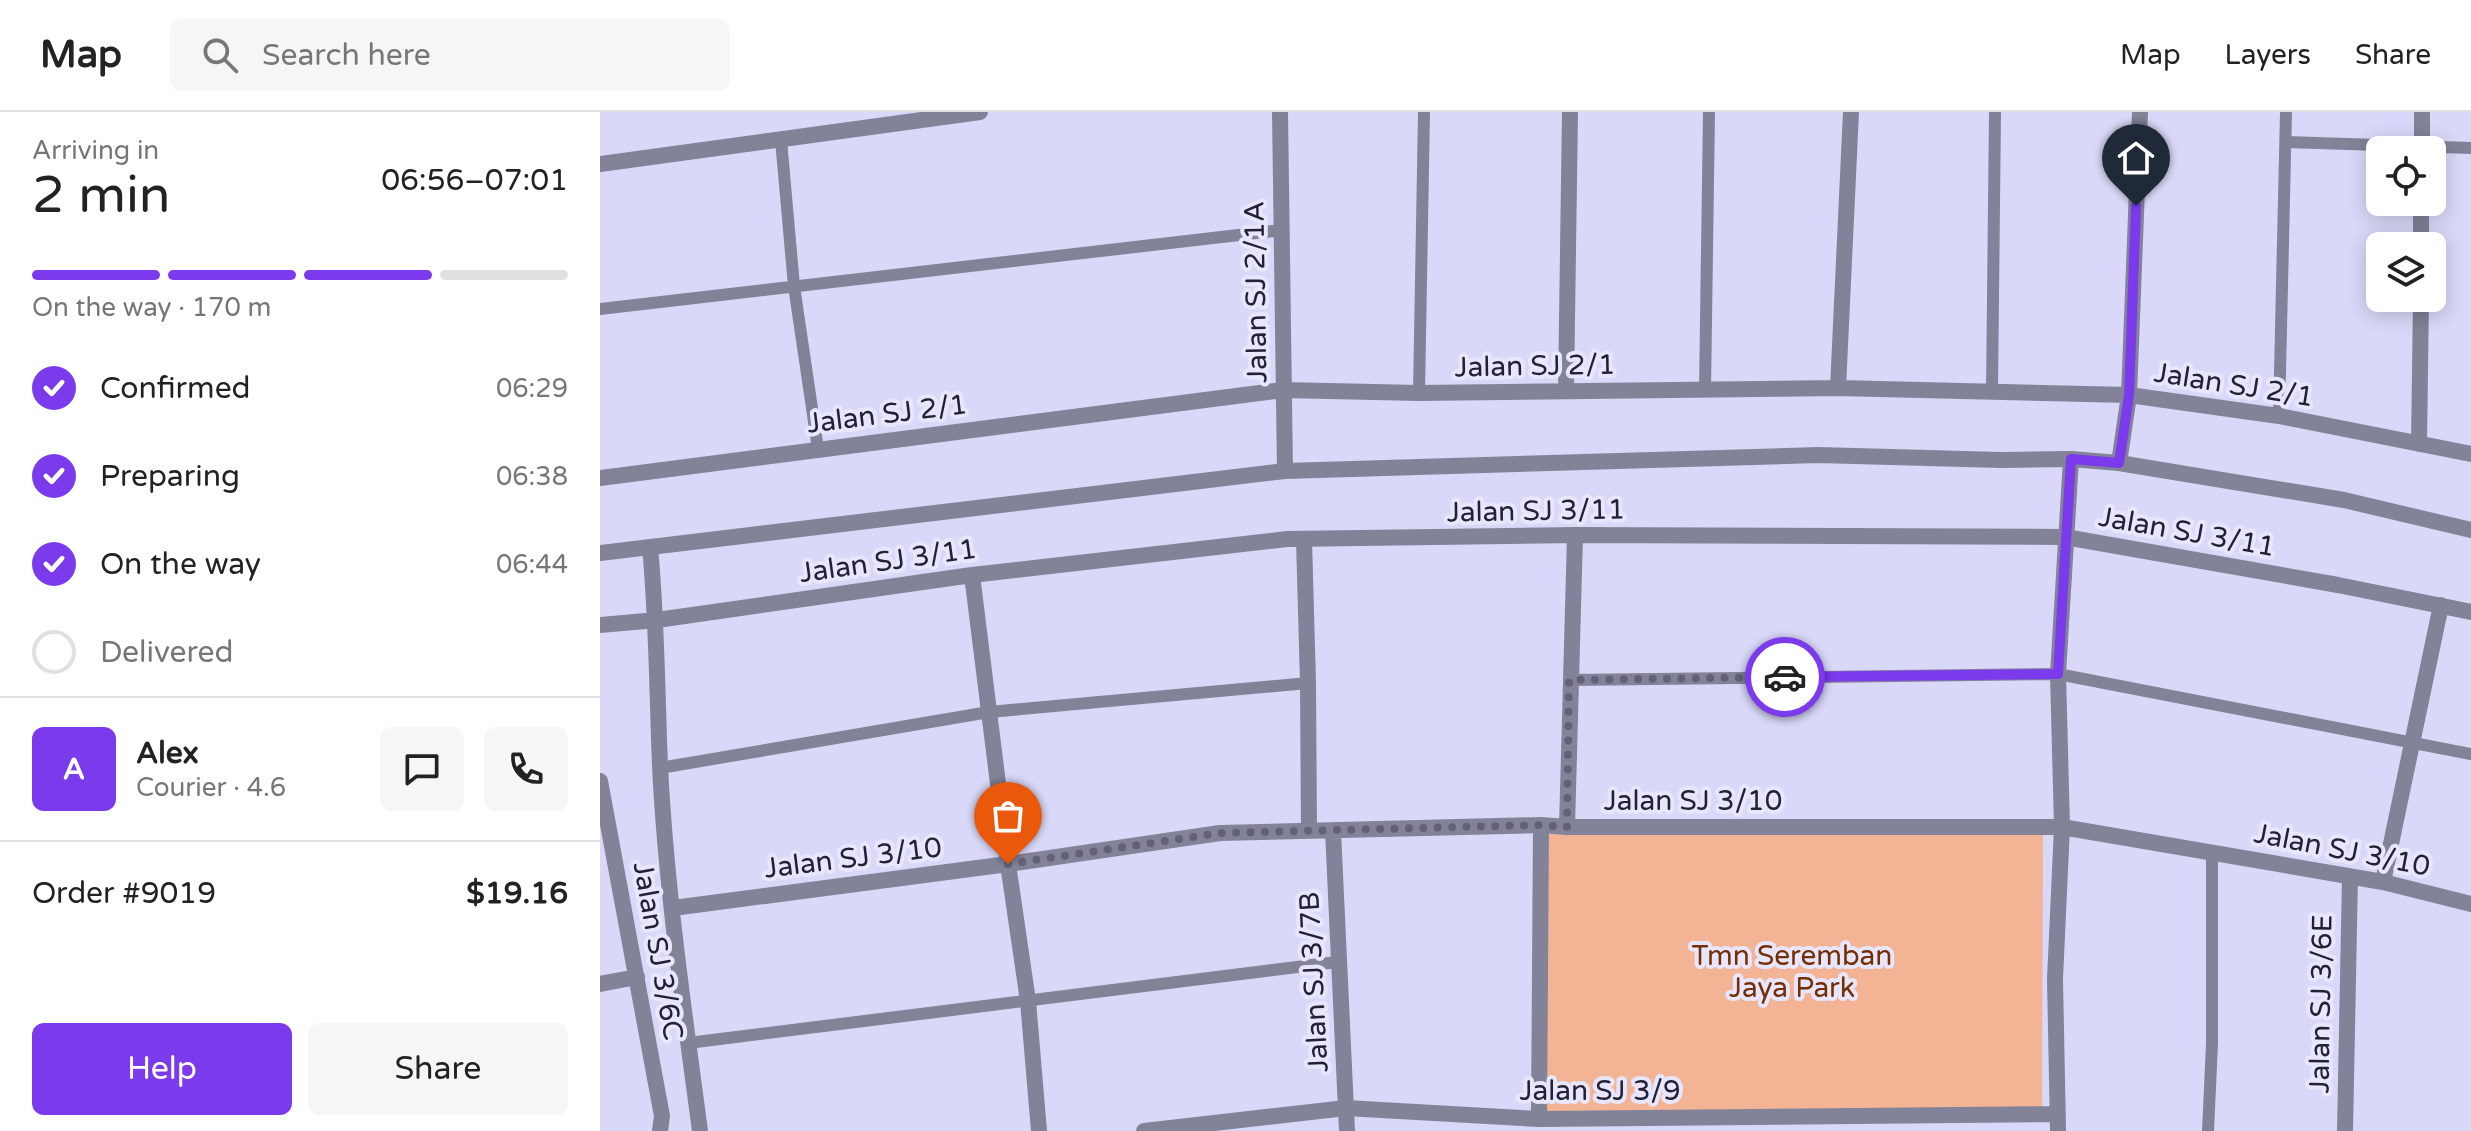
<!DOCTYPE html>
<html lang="en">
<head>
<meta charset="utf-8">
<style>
  body { margin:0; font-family:"Varela Round",sans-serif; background:#f6f6f6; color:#222; height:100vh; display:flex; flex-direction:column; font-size:30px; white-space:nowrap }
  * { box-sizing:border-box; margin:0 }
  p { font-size:26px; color:#767676 }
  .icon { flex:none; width:44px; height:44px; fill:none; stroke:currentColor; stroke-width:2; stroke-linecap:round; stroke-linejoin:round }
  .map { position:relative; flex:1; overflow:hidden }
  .side { display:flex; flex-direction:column; background:#fff; width:600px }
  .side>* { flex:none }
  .controls { position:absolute; left:1766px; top:24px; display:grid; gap:16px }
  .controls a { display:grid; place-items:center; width:80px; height:80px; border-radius:12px; background:#fff; box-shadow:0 4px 20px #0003; font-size:40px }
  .pin { position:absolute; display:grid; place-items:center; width:68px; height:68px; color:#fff; margin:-82px -34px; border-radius:50% 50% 50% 0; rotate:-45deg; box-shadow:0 0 8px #0007 }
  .pin .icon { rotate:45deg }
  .courier { position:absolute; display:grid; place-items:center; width:80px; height:80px; margin:-40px; border:6px solid #7c3aed; border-radius:50%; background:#fff; color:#222; box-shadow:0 2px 10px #0007 }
  .overview em { font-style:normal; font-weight:600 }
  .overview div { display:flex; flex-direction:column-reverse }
  .overview { display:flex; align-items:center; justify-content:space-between; height:136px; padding:0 32px }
  h1 { font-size:52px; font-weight:600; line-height:60px }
  .bar { display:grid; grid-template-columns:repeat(4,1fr); gap:12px 8px; align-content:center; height:96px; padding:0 32px }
  .bar i { height:10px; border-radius:6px; background:#e0e0e0 }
  .bar .current { background:#7c3aed }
  .bar p { grid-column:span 4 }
  .line { display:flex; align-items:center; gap:20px; padding:0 32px; border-top:2px solid #e0e0e0 }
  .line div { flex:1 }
  .round { display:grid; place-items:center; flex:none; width:84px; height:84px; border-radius:12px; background:#f6f6f6 }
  ol { padding:0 32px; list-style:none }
  li { display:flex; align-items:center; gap:24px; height:88px }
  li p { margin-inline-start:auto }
  li .icon { padding:8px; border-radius:50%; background:#7c3aed; color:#fff; stroke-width:4 }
  li:last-child { color:#767676 }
  li i { width:44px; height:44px; border:4px solid #e0e0e0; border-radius:50% }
  .button { display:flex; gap:16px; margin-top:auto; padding:16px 32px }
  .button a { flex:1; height:92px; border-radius:12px; background:#7c3aed; color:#fff; font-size:32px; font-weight:600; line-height:92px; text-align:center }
  .button a+a { background:#f6f6f6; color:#222 }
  header { display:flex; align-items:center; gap:48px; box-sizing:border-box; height:112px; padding:0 40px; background:#fff; border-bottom:2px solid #e0e0e0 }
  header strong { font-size:38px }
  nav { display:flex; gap:44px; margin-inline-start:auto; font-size:28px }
  .search { width:560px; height:72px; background:#f6f6f6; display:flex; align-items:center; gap:20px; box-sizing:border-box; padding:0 28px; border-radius:12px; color:#767676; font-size:30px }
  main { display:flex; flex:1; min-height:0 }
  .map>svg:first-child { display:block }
</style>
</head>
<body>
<header>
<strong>Map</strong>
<div class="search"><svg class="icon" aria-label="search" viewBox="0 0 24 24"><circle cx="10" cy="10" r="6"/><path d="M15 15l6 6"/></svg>Search here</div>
<nav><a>Map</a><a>Layers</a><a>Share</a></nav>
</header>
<main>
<section class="side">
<div class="overview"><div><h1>2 min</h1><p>Arriving in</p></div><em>06:56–07:01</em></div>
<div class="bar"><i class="current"></i><i class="current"></i><i class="current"></i><i></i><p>On the way · 170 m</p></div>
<ol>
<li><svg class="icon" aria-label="check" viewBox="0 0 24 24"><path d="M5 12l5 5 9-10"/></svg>Confirmed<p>06:29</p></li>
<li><svg class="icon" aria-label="check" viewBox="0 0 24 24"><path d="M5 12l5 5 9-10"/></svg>Preparing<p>06:38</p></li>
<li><svg class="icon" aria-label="check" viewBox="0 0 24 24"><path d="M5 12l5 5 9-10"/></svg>On the way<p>06:44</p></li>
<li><i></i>Delivered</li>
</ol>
<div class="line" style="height:144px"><b class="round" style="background:#7c3aed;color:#fff">A</b><div><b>Alex</b><p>Courier · 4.6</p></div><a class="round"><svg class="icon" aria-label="chat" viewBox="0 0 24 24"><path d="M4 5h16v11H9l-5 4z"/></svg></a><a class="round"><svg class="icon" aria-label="phone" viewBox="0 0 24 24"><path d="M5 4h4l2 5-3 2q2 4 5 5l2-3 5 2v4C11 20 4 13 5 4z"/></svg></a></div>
<div class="line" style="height:104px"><div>Order #9019</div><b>$19.16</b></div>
<div class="button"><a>Help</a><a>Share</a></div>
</section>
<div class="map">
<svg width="1871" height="1019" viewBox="0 0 1871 1019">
  <rect width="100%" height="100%" fill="#d9d8f8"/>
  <path fill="#f3b496" d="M1443,718L1442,998L943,1002L939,722Z"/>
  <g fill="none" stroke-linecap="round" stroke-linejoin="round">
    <path stroke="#828298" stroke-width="12" d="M181,28L194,174L218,337
      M1686,30L1871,36
      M0,197L682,118
      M1105,279L1109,0
      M1392,279L1395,0
      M819,281L824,0
      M1679,304L1686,0
      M969,568L1458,562L1871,642
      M60,656L389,600L708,571
      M88,931L737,850
      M1608,1019L1612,932V739"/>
    <path stroke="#828298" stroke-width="16" d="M680,0L685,359
      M1822,0V38
      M0,52L380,0
      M1821,134V90
      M1238,276L1251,0
      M966,278L970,0
      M1819,332L1821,186
      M1519,351L1529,283L1540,0
      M0,366L683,278L819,281L1238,276L1529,283L1679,304L1871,342
      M704,428L708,571L709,719
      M50,435C57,508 57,581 60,654C66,776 84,898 100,1019
      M372,463L408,752L428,889L439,1019
      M0,513L57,508L372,463L687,427L975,423L1465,425L1738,473L1871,500
      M0,669L62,1004L60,1019
      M967,715L975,423
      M733,719L747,1019
      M1783,770L1841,493
      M73,796L408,752L620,721L941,713L967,715H1462L1783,770L1871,792
      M0,872L37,865
      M939,1007L941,713
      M544,1019L746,996L939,1007L1458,1002
      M1458,1019L1455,867L1462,715L1458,562L1471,347
      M1745,1019L1750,765"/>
    <path stroke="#828298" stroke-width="16" d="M0,441L685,359L1218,343L1401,348L1471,347L1519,351L1744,388L1871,418"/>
  </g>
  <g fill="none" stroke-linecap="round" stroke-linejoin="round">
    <path stroke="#636179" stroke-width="8" stroke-dasharray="0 14.4" d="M408,752L620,721L941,713L967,715L969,568L1185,565"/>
    <path stroke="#7c3aed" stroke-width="10" d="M1185,565L1458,562L1471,347L1519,351L1529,283L1536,94"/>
  </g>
  <g text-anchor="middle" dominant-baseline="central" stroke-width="8" stroke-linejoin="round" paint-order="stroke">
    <g font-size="28" fill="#232135" stroke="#e7e6fc">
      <text transform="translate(656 180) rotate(-91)">Jalan SJ 2/1A</text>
      <text transform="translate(935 254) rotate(-1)">Jalan SJ 2/1</text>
      <text transform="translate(1634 273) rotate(9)">Jalan SJ 2/1</text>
      <text transform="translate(287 302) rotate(-7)">Jalan SJ 2/1</text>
      <text transform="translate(936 399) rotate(-1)">Jalan SJ 3/11</text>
      <text transform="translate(1587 420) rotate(10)">Jalan SJ 3/11</text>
      <text transform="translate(288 449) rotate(-8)">Jalan SJ 3/11</text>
      <text x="1093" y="689">Jalan SJ 3/10</text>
      <text transform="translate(1742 738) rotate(11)">Jalan SJ 3/10</text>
      <text transform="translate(253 746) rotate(-7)">Jalan SJ 3/10</text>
      <text transform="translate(58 839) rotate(80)">Jalan SJ 3/6C</text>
      <text transform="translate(714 870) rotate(-93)">Jalan SJ 3/7B</text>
      <text transform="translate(1721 892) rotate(-89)">Jalan SJ 3/6E</text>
      <text x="1000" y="979">Jalan SJ 3/9</text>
    </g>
    <g font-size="28" fill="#742e00" stroke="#e7e6fc">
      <text x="1192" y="844">Tmn Seremban<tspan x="1192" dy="32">Jaya Park</tspan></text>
    </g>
  </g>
</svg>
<div class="controls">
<a><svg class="icon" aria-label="locate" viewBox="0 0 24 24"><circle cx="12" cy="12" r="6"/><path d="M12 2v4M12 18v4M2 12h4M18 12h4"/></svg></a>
<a><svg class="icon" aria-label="layers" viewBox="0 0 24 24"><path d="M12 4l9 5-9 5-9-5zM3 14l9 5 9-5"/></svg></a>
</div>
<div class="pin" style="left:408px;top:752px;background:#ea580c"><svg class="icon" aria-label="bag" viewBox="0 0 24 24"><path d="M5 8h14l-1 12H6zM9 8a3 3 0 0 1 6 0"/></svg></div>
<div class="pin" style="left:1536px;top:94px;background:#1f2937"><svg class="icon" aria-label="home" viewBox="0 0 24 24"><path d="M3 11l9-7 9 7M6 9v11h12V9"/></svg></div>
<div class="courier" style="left:1185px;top:565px"><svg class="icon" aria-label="car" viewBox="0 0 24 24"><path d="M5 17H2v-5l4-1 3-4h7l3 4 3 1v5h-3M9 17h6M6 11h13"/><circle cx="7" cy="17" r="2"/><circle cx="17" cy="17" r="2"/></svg></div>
</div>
</main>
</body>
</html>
